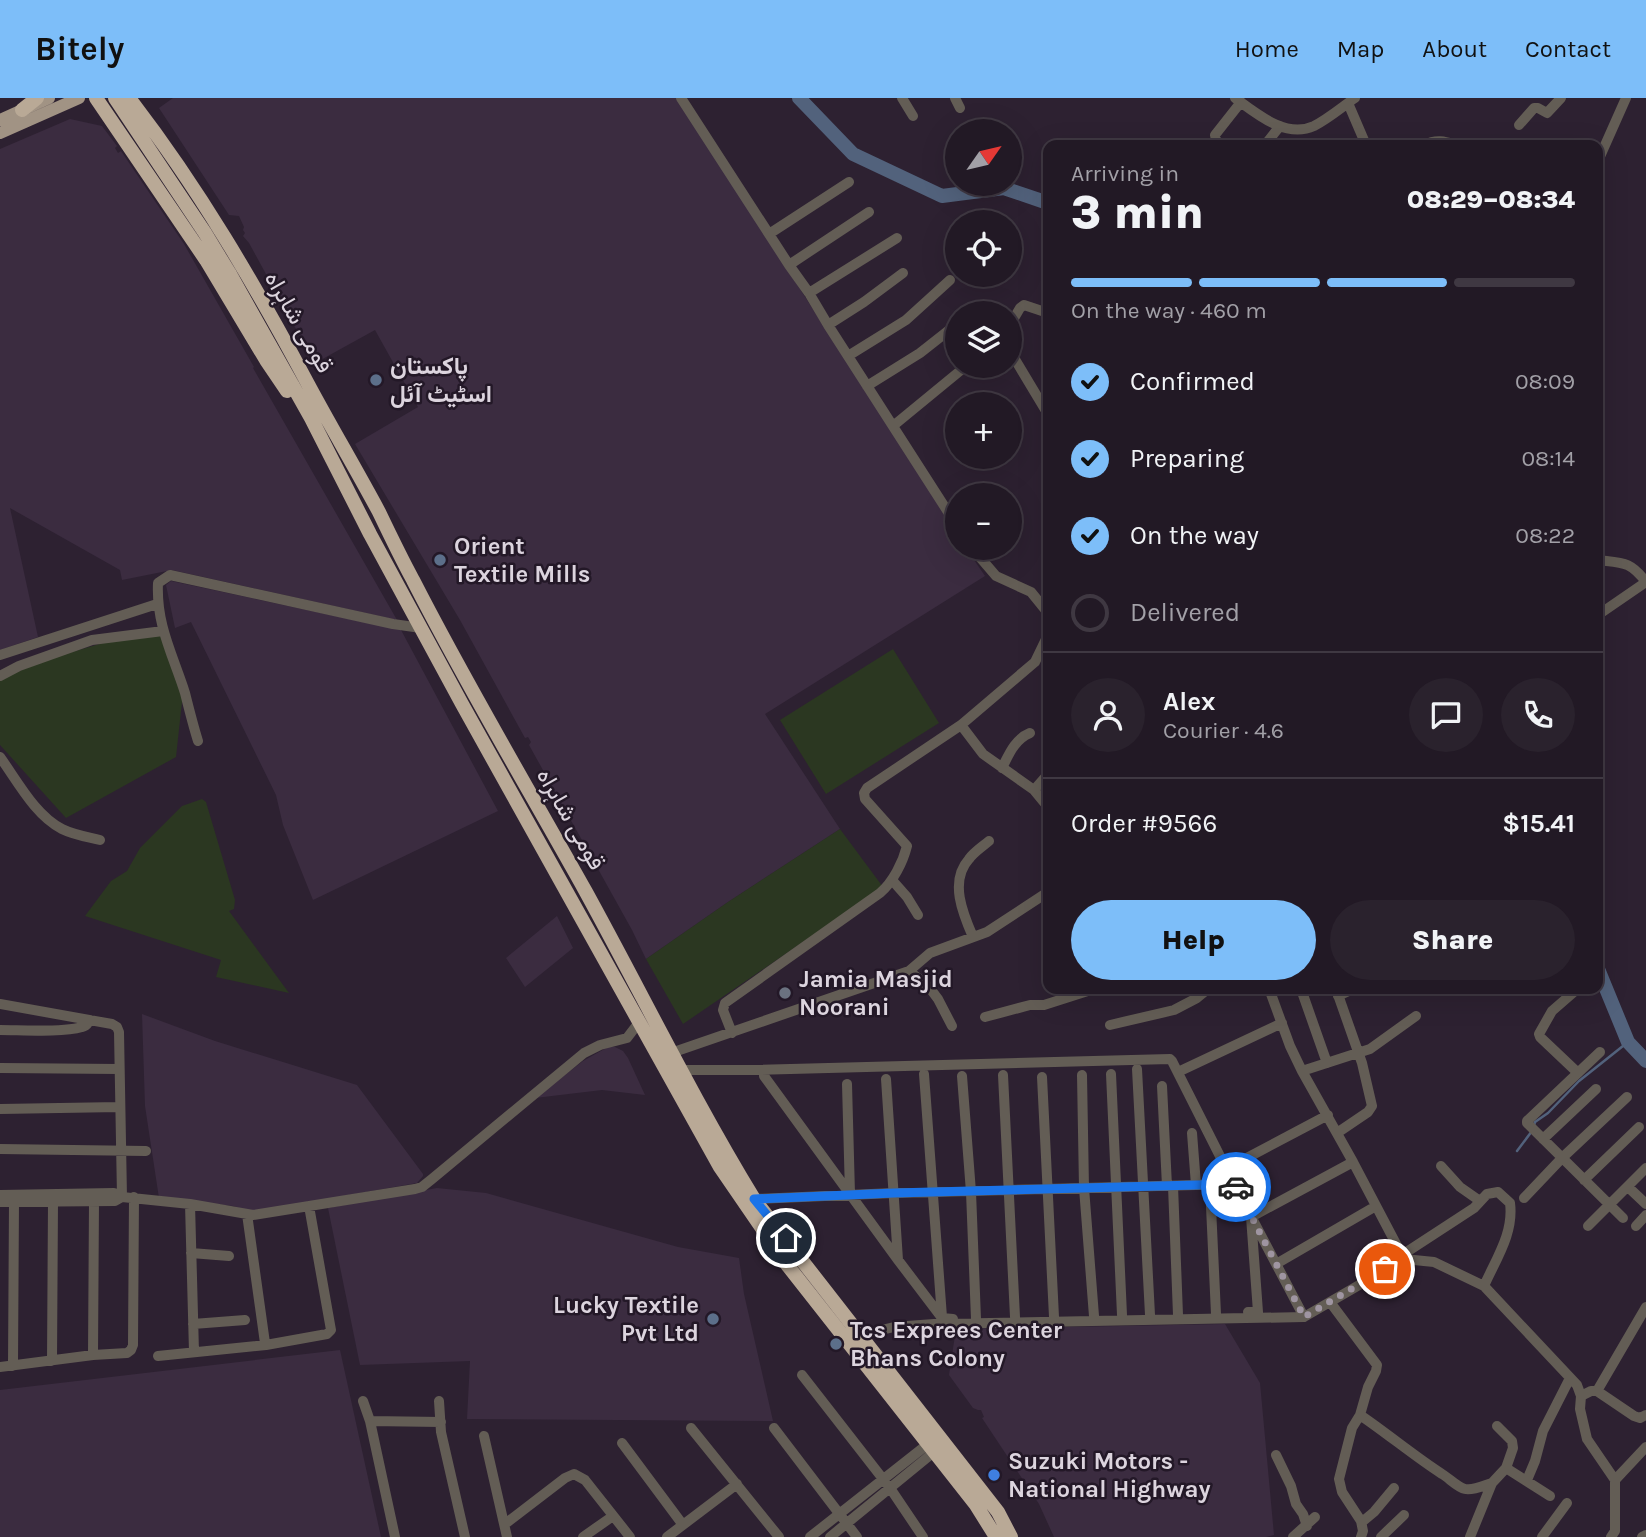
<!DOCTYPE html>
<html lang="en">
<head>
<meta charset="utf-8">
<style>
  body { margin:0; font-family:Karla,Vazirmatn,sans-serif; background:#2a222d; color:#f1f3f6; height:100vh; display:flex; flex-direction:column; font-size:26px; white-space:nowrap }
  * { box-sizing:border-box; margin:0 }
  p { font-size:23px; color:#a2a0a7 }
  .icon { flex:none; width:38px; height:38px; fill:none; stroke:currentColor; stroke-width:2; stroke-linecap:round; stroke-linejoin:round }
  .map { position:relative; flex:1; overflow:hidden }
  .drawer { position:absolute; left:1043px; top:42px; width:560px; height:854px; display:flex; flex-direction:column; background:#221925; border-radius:14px; box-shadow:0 7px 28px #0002,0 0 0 2px #3f3842 }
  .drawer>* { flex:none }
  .needle { width:46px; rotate:56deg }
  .tools { position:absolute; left:945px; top:21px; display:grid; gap:14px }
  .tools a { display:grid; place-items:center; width:77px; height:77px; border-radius:50%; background:#221925; box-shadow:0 7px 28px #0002,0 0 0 2px #3f3842; font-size:35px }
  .pin { position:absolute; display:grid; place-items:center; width:60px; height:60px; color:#fff; margin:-30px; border:4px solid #fff; border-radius:50%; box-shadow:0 2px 7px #0007 }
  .courier { position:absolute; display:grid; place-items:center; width:70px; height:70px; margin:-35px; border:5px solid #1a73e8; border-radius:50%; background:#fff; color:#222; box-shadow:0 2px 9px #0007 }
  .head em { font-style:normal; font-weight:800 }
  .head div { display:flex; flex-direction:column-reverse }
  .head { display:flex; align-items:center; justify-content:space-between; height:119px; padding:0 28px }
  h1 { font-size:46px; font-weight:800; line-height:52px }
  .bar { display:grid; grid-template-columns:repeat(4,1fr); gap:10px 7px; align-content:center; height:84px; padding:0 28px }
  .bar i { height:9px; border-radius:5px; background:#3f3842 }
  .bar .selected { background:#7dbef9 }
  .bar p { grid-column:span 4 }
  .line { display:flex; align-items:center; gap:18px; padding:0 28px; border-top:2px solid #3f3842 }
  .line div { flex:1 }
  .round { display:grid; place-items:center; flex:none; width:74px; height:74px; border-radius:37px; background:#2a222d }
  ol { padding:0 28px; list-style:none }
  li { display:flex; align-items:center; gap:21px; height:77px }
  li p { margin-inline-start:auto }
  li .icon { padding:7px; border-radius:50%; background:#7dbef9; color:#111; stroke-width:4 }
  li:last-child { color:#a2a0a7 }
  li i { width:38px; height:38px; border:4px solid #3f3842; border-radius:50% }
  .cta { display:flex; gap:14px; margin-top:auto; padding:14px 28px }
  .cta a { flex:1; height:80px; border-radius:42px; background:#7dbef9; color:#111; font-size:28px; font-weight:800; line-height:80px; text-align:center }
  .cta a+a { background:#2a222d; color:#f1f3f6 }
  header { display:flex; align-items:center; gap:42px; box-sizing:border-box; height:98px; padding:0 35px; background:#7dbef9; color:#111 }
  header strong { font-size:33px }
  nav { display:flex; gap:38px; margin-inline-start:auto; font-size:24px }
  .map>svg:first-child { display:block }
</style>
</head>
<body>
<header>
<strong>Bitely</strong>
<nav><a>Home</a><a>Map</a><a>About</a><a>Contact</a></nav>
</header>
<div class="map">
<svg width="1646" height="1439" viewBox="0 0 1646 1439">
  <rect width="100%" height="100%" fill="#2d2131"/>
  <path fill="#3b2c40" d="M173,0H677L957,435V450H966L985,478L765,616L840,731L728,804L646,861L632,832L529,647L531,644L528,639L525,640L460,522L355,346L418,309L375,232L317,264L313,262L249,145L243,138L245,135L243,132L244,129L239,118L229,117L159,10Z
    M70,21L102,28L117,48L115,50L118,55L121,53L184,146L254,269L253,270L397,522L172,472L122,482L120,472L10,410L38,539L0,552V51Z
    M171,483L401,532L498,713L313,802L283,727L276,697L191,524L175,530L166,487Z
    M557,818L573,850L525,889L506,860Z
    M142,916L215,943L357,987L423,1076V1078L417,1085L252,1114L233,1108L159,1100L145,1008Z
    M608,949H615L623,953L628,960L645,997L602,992L535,1000L583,963Z
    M437,1090L486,1095L678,1149L739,1160L744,1196L773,1323L467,1321L470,1263L360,1267L328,1110Z
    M1225,1226L1260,1285L1274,1437L1266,1439H1054L1039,1406L982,1320L984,1319L981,1312H978L973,1310L949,1277L956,1231Z
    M340,1252L381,1439H0V1292Z"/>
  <path fill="#2b3721" d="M161,530L183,595L176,659L66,720L0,647V582C50,557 107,544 161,530Z
    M893,551L939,625L826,696L780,622Z
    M202,701L206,704L235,802L234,811L229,813L289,895L216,879L221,862L85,818L111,783L127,773L140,750L182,708Z
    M840,731L883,789L683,926L646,861L728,804Z"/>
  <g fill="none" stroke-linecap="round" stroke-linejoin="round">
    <path stroke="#52627c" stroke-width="2.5" d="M1534,1027L1535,1024L1548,1015L1579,983L1628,944
      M1517,1053L1532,1033"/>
    <path stroke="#52627c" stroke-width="14" d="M799,0L853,56L942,98L1004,90L1048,105
      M1598,871L1628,944L1646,963"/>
    <path stroke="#635d55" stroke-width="10" d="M681,0L789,167L809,195L828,227L957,428
      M902,0L913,18
      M955,0L960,10
      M1235,0C1257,16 1286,41 1314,28C1328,21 1342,9 1355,0
      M1348,5L1366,47
      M1519,27L1534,10H1538L1547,15L1561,0
      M1217,47L1215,37L1241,4
      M1265,47L1280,28
      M1424,47C1436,41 1444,43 1457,47
      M1598,63L1626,0
      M769,136L849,84
      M789,167L869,114
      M809,195L897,140
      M828,227L864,204L903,175
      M1010,227L1020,210L1024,207L1048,215
      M1010,253L1046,313
      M848,258L906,222L950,182
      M867,288L920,255L953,229
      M893,328L966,268
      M972,450L996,478L1031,494L1048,515
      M1598,462C1623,465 1630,463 1646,484
      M1598,517L1646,484
      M0,557L157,506
      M0,578L19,568L92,542L163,533
      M961,627L983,656L1034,692L1048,709
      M198,643C193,627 189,611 185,595C173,557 156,527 158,485L170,477L393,526L421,530
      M0,659C18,684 35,717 62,731C74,737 88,739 100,742
      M1002,670C1009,656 1015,641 1030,635
      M1034,692L1048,676
      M892,782L907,799L918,817
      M973,839C963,816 949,783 969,761C974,754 982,749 989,743
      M909,873L929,889L938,901L952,928
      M1301,891L1327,965
      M1336,891L1362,965L1372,1008L1368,1014L1337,1035
      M1575,893L1552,913L1539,936L1540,939L1578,975
      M1271,896L1290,948L1302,973L1353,1064
      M1338,898L1353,891
      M0,906L112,926L117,929L119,934L122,1099
      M985,919L1030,907H1044L1094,891
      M1110,927L1174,912L1197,900L1208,891
      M0,932C21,932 62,935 82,929C87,928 87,926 90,922
      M732,935L723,912L725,905L880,795C893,784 903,764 907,748L865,701L864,695L867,690L961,627L1035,564L1048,537
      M1600,954L1527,1023V1025L1623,1120
      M671,955L909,873L930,855L987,834L1048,794
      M0,970L119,971
      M1137,971L1150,1217
      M680,972H754L1170,961L1172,963L1234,1086L1304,1219L934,1226L894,1229L861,1237
      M1302,973L1370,951L1416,918
      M1178,974L1282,925
      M924,976L942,1219
      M1111,976L1122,1217
      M1003,977L1015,1219
      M1082,977L1084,1090L1094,1218
      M764,978L898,1162L942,1220L953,1221
      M962,978L971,1094L976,1221
      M1042,979L1054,1219
      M886,981L898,1162
      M847,986L850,1096
      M1162,988L1167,1088
      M0,1011L119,1009
      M1192,1035L1196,1087
      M1543,1041L1596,991
      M0,1051L146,1053
      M1441,1068L1460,1089L1480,1103
      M1226,1071L1328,1017
      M1584,1082L1639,1029
      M1210,1087L1216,1216
      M1173,1088L1178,1217
      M1628,1089L1646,1106
      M0,1097L114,1095L122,1099L190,1106L253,1117L415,1091L422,1089L432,1081L584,955L600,947L627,940L640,923
      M1524,1100L1562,1060L1627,999
      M754,1101L894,1095L1234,1086
      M0,1104L115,1103L122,1099
      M190,1106L194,1254
      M247,1116L265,1245
      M1588,1128L1646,1070
      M1636,1128L1646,1117
      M191,1155L229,1158
      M1402,1157L1474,1110L1487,1096L1498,1094L1510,1105C1514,1135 1496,1161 1484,1188
      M1276,1166L1376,1108
      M1330,1204L1377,1267L1376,1273L1368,1289L1360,1317L1352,1330L1339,1381L1342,1394L1361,1423L1363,1433L1361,1439
      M1248,1214H1258L1251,1119L1353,1064L1404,1161
      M1304,1219L1404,1161L1434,1164L1484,1188L1577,1287L1581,1298L1580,1311L1587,1341L1615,1382V1433L1611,1439
      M193,1226L245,1222
      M93,1257L94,1104
      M158,1258L266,1247L327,1236L331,1232L309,1108
      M52,1263L53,1104
      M13,1268L14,1104
      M0,1269L93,1257L127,1255L131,1252L133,1247L134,1099
      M802,1277L890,1390L923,1439
      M1597,1293L1646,1209
      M1581,1298L1591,1293H1597L1634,1318L1640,1320L1646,1317
      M363,1303L370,1323L395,1439
      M439,1303L441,1334L465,1439
      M1360,1317C1388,1336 1414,1358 1442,1376C1449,1380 1457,1389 1465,1391C1473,1393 1485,1387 1492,1385
      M370,1323L441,1324
      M691,1330L779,1439
      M774,1330L857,1439
      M484,1338L507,1439
      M622,1345L683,1427
      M1276,1357L1291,1388L1296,1406L1303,1416L1307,1428
      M1506,1370L1550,1398
      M1527,1382L1535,1363L1543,1333L1570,1280
      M1615,1382L1646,1349
      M1362,1424L1374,1414L1394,1390
      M505,1426L565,1380L574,1376L585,1382L630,1439
      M583,1439L613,1418
      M667,1439L737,1386
      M810,1439L928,1346
      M830,1439L934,1354
      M1293,1439L1315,1419
      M1381,1439L1404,1417
      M1470,1439L1492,1385L1506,1370L1513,1350L1512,1343L1497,1328
      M1542,1439L1567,1405
      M1642,1439L1646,1437"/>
    <path stroke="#a19384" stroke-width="12" d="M0,22L49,0
      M0,35L79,0"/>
    <path stroke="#b9a996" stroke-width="14" d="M96,0L206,162L266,262L287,293
      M115,0L205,135L230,176L311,320L370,436L462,606L720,1069L788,1168L976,1407L996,1439
      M129,0C198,89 255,187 308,286C331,329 356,371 379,414C390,437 401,460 413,482C467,588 528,690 586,794C642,896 693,1001 754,1101L998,1414L1011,1439
      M22,12L37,0"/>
  </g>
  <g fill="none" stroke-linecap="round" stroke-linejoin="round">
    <path stroke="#9f95a1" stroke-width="7" stroke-dasharray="0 12.6" d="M1236,1089L1304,1219L1385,1171"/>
    <path stroke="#1a73e8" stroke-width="9" d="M786,1140L754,1101L894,1095L1234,1086L1236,1089"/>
  </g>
  <g fill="#5c6f8a" stroke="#231827" stroke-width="2.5">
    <circle cx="376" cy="282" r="7"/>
    <circle cx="440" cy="462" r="7"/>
    <circle cx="713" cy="1221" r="7"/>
    <circle cx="836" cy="1246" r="7"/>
  </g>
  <circle fill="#6b7280" stroke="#231827" stroke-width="2.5" cx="785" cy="895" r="7"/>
  <circle fill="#3f7fe0" stroke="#231827" stroke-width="2.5" cx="994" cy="1377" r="7"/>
  <g text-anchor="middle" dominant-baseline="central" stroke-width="5" stroke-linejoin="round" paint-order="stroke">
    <g font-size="24" fill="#dcd4de" stroke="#231827">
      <text transform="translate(299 224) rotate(60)">قومی شاہراہ</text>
      <text transform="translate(571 721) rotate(60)">قومی شاہراہ</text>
    </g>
    <g font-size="24" font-weight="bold" fill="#dcd4de" stroke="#231827" text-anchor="start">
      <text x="390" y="268">پاکستان<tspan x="390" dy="28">اسٹیٹ آئل</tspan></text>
      <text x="454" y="448">Orient<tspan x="454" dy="28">Textile Mills</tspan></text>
      <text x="799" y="881">Jamia Masjid<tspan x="799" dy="28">Noorani</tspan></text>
      <text x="699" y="1207" text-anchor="end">Lucky Textile<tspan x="699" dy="28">Pvt Ltd</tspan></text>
      <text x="850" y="1232">Tcs Exprees Center<tspan x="850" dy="28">Bhans Colony</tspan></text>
      <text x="1008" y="1363">Suzuki Motors -<tspan x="1008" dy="28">National Highway</tspan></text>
    </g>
  </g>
</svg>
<div class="tools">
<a><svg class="needle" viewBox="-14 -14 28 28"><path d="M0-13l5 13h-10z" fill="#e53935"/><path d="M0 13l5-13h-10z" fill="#a2a0a7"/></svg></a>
<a><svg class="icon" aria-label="locate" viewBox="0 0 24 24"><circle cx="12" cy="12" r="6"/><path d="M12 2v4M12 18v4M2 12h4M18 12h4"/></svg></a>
<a><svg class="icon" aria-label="layers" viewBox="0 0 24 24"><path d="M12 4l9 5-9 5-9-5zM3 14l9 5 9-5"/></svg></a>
<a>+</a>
<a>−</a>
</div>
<div class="pin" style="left:1385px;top:1171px;background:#ea580c"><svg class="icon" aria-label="bag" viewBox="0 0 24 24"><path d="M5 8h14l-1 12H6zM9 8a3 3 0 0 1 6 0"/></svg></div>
<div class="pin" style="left:786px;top:1140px;background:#1f2937"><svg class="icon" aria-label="home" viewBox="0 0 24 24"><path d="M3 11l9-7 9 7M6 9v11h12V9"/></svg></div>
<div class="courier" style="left:1236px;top:1089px"><svg class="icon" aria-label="car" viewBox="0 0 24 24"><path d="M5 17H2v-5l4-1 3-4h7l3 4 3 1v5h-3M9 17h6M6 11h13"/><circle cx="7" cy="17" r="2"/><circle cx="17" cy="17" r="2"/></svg></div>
<section class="drawer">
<div class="head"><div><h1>3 min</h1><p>Arriving in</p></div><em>08:29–08:34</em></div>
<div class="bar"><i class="selected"></i><i class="selected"></i><i class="selected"></i><i></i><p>On the way · 460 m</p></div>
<ol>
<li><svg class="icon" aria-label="check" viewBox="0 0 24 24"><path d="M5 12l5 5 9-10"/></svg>Confirmed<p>08:09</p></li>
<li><svg class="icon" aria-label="check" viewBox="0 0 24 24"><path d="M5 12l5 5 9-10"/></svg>Preparing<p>08:14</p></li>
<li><svg class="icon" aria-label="check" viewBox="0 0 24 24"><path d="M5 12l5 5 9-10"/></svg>On the way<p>08:22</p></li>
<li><i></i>Delivered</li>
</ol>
<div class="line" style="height:126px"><a class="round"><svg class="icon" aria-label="person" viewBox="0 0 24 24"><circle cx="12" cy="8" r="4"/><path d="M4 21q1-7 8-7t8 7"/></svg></a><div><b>Alex</b><p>Courier · 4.6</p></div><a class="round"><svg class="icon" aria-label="chat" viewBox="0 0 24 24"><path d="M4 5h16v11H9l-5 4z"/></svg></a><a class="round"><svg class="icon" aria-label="phone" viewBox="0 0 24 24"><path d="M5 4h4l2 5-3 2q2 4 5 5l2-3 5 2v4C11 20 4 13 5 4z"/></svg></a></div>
<div class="line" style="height:91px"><div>Order #9566</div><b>$15.41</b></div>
<div class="cta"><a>Help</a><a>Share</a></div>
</section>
</div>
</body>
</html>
